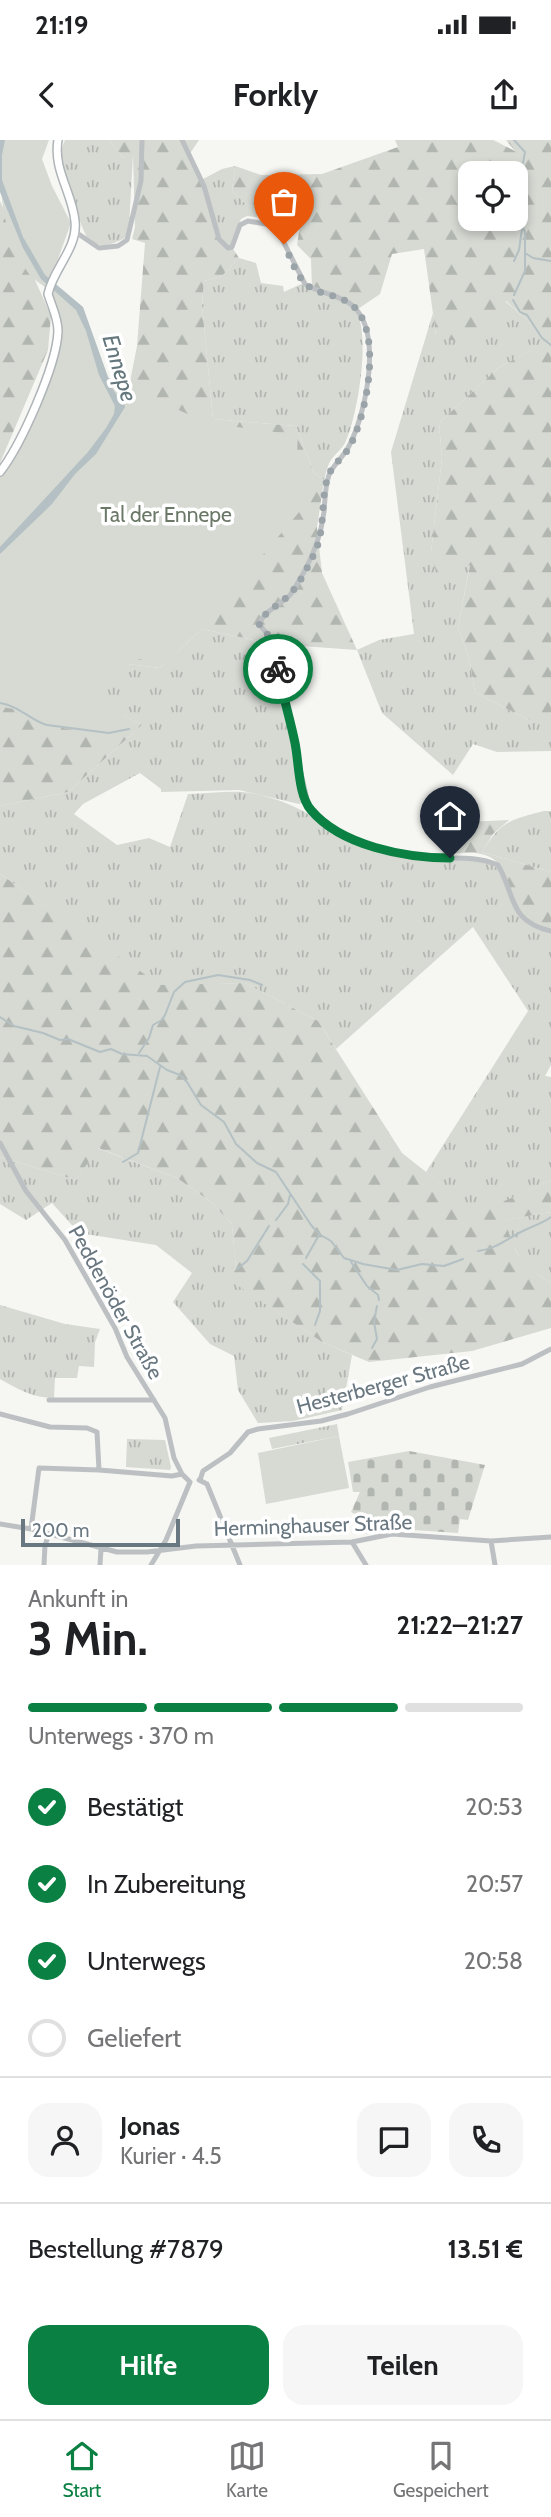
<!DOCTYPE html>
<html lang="de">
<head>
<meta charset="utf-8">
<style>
  body { margin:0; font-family:Cabin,sans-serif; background:#f6f6f6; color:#202124; height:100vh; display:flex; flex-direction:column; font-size:26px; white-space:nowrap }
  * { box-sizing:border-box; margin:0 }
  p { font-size:23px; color:#757577 }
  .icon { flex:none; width:38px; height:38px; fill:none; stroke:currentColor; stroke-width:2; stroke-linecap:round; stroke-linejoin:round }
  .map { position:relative; height:1425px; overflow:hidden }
  .panel { display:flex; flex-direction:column; background:#fff; flex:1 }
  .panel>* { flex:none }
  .buttons { position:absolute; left:458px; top:21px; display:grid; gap:14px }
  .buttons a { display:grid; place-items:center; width:70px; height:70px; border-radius:14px; background:#fff; box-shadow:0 4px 10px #0003; font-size:35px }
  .scale { position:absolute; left:21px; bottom:18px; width:159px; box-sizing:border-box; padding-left:7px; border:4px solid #697780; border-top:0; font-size:19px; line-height:24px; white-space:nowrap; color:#697780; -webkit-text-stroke:5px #fff; paint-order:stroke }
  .pin { position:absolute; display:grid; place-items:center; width:60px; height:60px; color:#fff; margin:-72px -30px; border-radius:50% 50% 50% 0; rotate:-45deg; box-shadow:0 0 7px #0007 }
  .pin .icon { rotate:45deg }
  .courier { position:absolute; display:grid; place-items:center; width:70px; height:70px; margin:-35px; border:5px solid #0b8043; border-radius:50%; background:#fff; color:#222; box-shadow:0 2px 9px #0007 }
  .overview em { font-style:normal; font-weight:700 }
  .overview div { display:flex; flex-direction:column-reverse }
  .overview { display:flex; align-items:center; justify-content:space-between; height:119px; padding:0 28px }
  h1 { font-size:46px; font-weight:700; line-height:52px }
  .bar { display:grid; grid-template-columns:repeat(4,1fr); gap:10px 7px; align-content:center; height:84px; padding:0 28px }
  .bar i { height:9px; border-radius:5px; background:#e0e0e0 }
  .bar .active { background:#0b8043 }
  .bar p { grid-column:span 4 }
  .line { display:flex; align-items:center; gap:18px; padding:0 28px; border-top:2px solid #e0e0e0 }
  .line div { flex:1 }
  .round { display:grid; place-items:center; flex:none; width:74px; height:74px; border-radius:21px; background:#f6f6f6 }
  ol { padding:0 28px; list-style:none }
  li { display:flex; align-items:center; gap:21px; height:77px }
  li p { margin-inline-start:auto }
  li .icon { padding:7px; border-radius:50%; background:#0b8043; color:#fff; stroke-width:4 }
  li:last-child { color:#757577 }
  li i { width:38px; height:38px; border:4px solid #e0e0e0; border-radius:50% }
  .action { display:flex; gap:14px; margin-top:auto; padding:14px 28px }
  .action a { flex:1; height:80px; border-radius:21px; background:#0b8043; color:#fff; font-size:28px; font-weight:700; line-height:80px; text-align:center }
  .action a+a { background:#f6f6f6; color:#202124 }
  .status { display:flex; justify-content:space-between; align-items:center; height:49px; padding:0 35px; background:#fff; direction:ltr }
  .status svg { height:19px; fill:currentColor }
  header { display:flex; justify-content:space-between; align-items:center; height:91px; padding:0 28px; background:#fff; font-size:32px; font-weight:700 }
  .menu { display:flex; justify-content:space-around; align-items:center; height:98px; border-top:2px solid #e0e0e0; background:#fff; font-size:19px; color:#757577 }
  .menu a { display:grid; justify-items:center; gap:4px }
  .menu .active { color:#0b8043 }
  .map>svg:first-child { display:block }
</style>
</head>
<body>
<div class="status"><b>21:19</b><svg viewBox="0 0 49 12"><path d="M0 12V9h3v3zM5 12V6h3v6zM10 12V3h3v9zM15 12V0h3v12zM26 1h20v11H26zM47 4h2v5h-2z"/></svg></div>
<header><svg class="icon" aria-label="back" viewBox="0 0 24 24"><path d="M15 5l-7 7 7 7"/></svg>Forkly<svg class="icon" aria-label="share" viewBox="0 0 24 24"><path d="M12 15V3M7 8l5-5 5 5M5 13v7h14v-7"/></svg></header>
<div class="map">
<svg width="551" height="1425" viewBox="0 0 551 1425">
  <defs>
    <pattern id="grass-tufts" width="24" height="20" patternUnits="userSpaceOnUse" patternTransform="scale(1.75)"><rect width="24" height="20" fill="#d6dad3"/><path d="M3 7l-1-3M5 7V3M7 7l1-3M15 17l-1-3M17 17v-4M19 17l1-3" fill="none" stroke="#b2b6b0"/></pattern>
    <pattern id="forest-firs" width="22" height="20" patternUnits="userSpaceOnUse" patternTransform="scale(1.75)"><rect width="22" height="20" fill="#d6dad3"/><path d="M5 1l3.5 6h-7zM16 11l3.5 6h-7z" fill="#b2b6b0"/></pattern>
    <pattern id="cemetery-stones" width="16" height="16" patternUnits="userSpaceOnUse" patternTransform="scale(1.75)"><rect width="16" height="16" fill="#d6dad3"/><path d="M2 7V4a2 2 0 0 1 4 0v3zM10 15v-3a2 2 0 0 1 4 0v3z" fill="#b2b6b0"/></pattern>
  </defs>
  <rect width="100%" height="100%" fill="#f6f6f3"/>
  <path fill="url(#grass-tufts)" d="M65,0H109L123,18L133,14L129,87L125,98C115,103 100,110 89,100C82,93 62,27 61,16C61,10 63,5 65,0Z
    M235,26L232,51L247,65L260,66L257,77L247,76L241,79L231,106L223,105L203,39L222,29Z
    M239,118L256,123L261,143L283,146L284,152L301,144C318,152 343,155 355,170C372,192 357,279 345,303C342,309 335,314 331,320C327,326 326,334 324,340L314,333L296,286L213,279L202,165L204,141L222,136Z
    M505,161L550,200L498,228L439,283L442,318L431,412L470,424L458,488L469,517L475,552L534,583H551V611L497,612L473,604L453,635L382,573L357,510L379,500L414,494L391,312L433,173L436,195Z
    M202,489L273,504L295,604L297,635L304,662L299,664L239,650L161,652V649L140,633L83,664L74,674L117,705L149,698L170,707L188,654C206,654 225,651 242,652C263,654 290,663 308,674C332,687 357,708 385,712C409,715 479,714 496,727C502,731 504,740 506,746C514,775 522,783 551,792V925L545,936L551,937V1040L478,1074L426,1032L528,871L473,787L336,909L318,881L245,843L160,846L0,734V666L68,652L142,585L89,558L120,523L160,528Z
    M544,671H551V732L482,712C501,681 510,680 544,671Z
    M97,1008L177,1038L211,1062L232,1084L236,1129L229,1139L322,1202L352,1215L342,1270L293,1281L258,1283L238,1250L234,1216L210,1204L173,1162L192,1133L156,1105L79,1093L52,1063L26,1080L0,1064V1017L76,1040Z
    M551,1072V1143L525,1126L511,1102L504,1080Z
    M0,1165L65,1184L100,1189L95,1202L94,1227L79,1226L77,1238H55L54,1258C33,1258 18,1249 0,1239Z
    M337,1284L339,1296L272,1309L269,1298Z
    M127,1299L165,1300L171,1327L170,1330L126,1327Z"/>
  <path fill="url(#forest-firs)" fill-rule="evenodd" d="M109,0H199L189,15L202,42L218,100L232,107L239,118L222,136L204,141L202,165L213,279L296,286L314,333L324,340L317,388L322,433L357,510L273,504L202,489L160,528L120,523L90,558L142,585L68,652L0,666V417L124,272L137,206L145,103L132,99L135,87L133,15L123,18Z
    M395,0H493L515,11L506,0H551V583H534L475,552L469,517L458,488L470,425L438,441L431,412L442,318L439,283L498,228L549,200L506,161L473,207L436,195L424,109L392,114L380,154L358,169L312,147L311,119L297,105L302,72L247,65L232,51L235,26L261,35L322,34L398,7ZM471,33H516V79H471Z
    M0,61L51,176L48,210L0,323Z
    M509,680L493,694L482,712L551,732V790C541,788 529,783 521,776C501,755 515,717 475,713C465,712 453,714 442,715L446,683Z
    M0,734L160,845L245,843L318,881L402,1013L478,1073L551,1040V1072L505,1080C515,1116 520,1123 551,1143V1188L472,1211L369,1222L322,1202L228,1139L236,1129L232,1084L211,1062L177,1038L98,1008L76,1040L0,1017Z"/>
  <path fill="url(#cemetery-stones)" d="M409,1311L485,1325L468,1380L460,1379L458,1393L398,1389L364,1394V1379L351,1372L360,1352H353L348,1322Z"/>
  <path fill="#d6dad3" d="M0,0H49L42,19L52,46L71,83L50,141L82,172L103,235L207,283L298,295L297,313L322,345L256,423L193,487L171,521L159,526L140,519L125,525L103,540L104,552L136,591C105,593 71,593 42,582C25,575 19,568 0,567V337L15,313L58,203L50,151C43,145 35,141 29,134C0,91 0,52 0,0Z
    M339,1296L349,1348L266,1364L258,1313Z"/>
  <path fill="#b4c0c3" d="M0,0H5L2,15V40L23,97L45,135L83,167L112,248L120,260L116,240L120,239L125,267L96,314L75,334L52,364L0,414V407L88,312L106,288L114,274L115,266L99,235L86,191L76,170L41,139L23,108L0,52Z"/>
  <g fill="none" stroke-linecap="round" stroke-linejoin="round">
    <path stroke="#b4c0c3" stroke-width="2" d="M514,0L525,12L523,23L515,28V33
      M516,36L522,54L527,59L520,81L525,92V113L533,118L551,121
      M514,121L519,110L522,89
      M514,155L525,131V113
      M513,160L520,172L527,175L542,198L551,205
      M0,563C20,566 31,581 47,585L109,593L129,589
      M0,877L14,886L43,893L60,900L68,899L100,912L111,909L122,914L147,916L167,930L180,935L187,942L201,965L224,982L236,1004L257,1023L276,1032L311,1085L319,1094L331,1101L344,1118L363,1124L397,1130L422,1124L444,1126L463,1119
      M139,913L149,898L153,885L162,880L165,875L174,852L185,842L218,835L250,840L262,845
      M123,1022L138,1013L160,927
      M276,1080L288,1064L290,1055
      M478,1111C497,1109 509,1097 525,1090C535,1085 543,1083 551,1077
      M306,1118L319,1095
      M351,1122L367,1146L378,1155L379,1160
      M303,1124L320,1141V1171L315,1185
      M237,1129L247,1121L269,1086
      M372,1208L377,1199L374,1182L377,1166"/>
    <g stroke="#aeb4b7" stroke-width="10">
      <path id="secondary" d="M0,332C21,305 57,225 58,191C58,178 52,167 48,154C53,129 78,108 75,81C72,52 53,30 58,0"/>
    </g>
    <path stroke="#bcc0c2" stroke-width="5" d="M182,0L204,46L219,99L228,108L232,107L240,85L248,81L271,85L281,97L305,144C320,154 339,154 353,166C383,193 366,272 350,304C345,316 334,323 329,335C325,346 325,360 324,372C321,395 315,412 304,432C299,440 295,449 290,455C280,465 265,470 259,484L276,505L280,541L309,668C340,698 385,716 428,718C453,719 475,715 498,725C516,756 508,781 551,791
      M74,91L99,108L118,106L127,100L141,41L142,0
      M0,1003L26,1051L65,1100L115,1188L127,1217L165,1278L174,1318L182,1334L190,1342
      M49,1260H154
      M0,1274L50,1287L87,1288L97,1292L99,1330
      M199,1340L207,1344L240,1425
      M200,1340L203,1331L230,1313L248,1292L258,1289L321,1281L348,1274L430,1247L522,1224L551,1209
      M0,1384L31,1389L117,1412H147L196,1406L352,1402L392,1394L491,1401L551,1397
      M31,1389L39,1328L99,1330L172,1336L182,1334
      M491,1401L495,1425
      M352,1402L366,1425
      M44,1425L45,1405L49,1394
      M100,1425L101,1409
      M151,1425L166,1400L190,1342"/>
    <use href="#secondary" stroke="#fff" stroke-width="7"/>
  </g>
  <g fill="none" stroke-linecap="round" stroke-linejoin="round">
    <path stroke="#9aa3a8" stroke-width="7" stroke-dasharray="0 12.6" d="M278,529L276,505L259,484C265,470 279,466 289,455C299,445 308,427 314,414C326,390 320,361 328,336C333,324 344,317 350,306C366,275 379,208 361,176C349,153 323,158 307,145C296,136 290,116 284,104"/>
    <path stroke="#0b8043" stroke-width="9" d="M278,529C282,554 290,578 295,603C299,622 298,655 311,670C341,706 406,718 450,718"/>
  </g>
  <g text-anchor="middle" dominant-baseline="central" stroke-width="7" stroke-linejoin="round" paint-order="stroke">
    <g font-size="21" fill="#6b7867" stroke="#fff">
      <text x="166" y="374">Tal der Ennepe</text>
    </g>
    <g font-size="21" fill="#697780" stroke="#fff">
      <text transform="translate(116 1162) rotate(61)">Peddenöder Straße</text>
      <text transform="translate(383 1244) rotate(-15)">Hesterberger Straße</text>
      <text transform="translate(313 1385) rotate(-2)">Herminghauser Straße</text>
    </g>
    <g font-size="23" font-style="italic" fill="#64777d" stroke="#fff">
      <text transform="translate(120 228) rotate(73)">Ennepe</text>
    </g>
  </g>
</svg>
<div class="buttons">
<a><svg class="icon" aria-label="locate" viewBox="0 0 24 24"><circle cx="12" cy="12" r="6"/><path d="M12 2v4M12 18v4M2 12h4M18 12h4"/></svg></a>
</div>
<div class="scale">200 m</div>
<div class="pin" style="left:284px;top:104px;background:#ea580c"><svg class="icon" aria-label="bag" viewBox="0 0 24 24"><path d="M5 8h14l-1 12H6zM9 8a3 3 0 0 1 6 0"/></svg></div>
<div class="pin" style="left:450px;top:718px;background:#1f2937"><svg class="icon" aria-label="home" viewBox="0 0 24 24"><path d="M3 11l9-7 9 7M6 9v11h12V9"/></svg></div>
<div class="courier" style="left:278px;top:529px"><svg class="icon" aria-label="bike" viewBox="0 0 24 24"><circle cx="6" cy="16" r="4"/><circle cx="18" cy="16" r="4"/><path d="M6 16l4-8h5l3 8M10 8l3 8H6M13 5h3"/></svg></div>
</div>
<section class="panel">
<div class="overview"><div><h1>3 Min.</h1><p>Ankunft in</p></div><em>21:22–21:27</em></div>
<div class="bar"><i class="active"></i><i class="active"></i><i class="active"></i><i></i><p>Unterwegs · 370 m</p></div>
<ol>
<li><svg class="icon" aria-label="check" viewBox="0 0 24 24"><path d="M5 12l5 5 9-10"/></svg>Bestätigt<p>20:53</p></li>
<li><svg class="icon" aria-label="check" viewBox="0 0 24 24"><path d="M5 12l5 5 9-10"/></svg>In Zubereitung<p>20:57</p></li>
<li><svg class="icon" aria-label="check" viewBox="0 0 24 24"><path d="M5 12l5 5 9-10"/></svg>Unterwegs<p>20:58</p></li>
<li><i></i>Geliefert</li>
</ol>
<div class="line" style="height:126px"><a class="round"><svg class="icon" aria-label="person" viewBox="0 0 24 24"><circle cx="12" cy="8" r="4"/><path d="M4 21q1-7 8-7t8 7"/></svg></a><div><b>Jonas</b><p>Kurier · 4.5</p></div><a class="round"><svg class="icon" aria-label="chat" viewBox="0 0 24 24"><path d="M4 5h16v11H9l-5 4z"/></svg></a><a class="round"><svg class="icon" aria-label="phone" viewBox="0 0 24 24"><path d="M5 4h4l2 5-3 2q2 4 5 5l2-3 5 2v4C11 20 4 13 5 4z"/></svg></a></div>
<div class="line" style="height:91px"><div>Bestellung #7879</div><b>13.51 €</b></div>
<div class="action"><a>Hilfe</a><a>Teilen</a></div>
</section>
<nav class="menu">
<a class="active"><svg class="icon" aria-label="home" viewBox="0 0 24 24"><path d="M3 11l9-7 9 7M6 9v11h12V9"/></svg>Start</a>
<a><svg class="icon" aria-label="map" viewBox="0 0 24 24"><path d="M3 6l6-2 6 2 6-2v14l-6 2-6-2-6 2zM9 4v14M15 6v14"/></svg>Karte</a>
<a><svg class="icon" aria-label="saved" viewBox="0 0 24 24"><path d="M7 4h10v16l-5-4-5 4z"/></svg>Gespeichert</a>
</nav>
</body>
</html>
